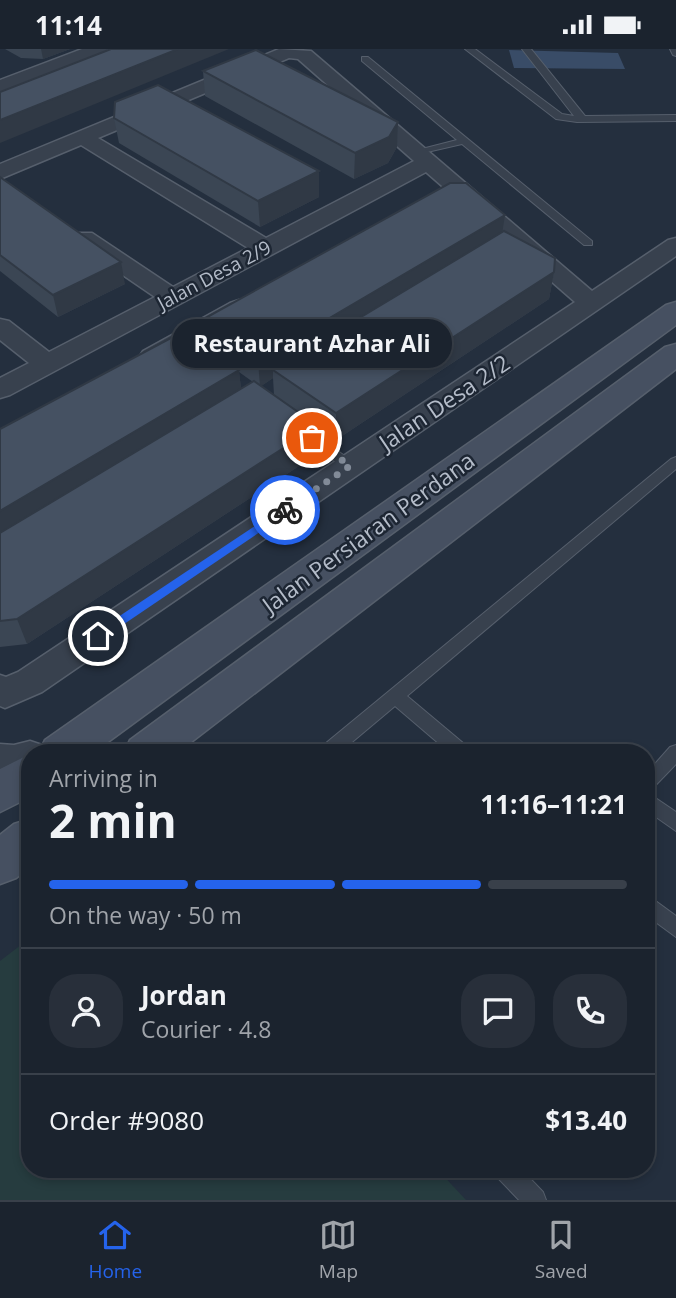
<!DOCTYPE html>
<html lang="en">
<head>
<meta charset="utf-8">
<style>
  body { margin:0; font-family:"Open Sans",sans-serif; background:#282f3a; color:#f1f3f6; height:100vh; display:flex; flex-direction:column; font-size:26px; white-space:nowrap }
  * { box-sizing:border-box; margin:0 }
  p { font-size:23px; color:#a0a4aa }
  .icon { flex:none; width:38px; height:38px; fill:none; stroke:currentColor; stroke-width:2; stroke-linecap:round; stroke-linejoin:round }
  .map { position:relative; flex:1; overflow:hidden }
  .sheet { position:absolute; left:21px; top:695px; width:634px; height:434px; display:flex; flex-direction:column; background:#1b232e; border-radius:28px; box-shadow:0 4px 10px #0003,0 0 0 2px #39404a }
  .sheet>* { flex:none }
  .pin { position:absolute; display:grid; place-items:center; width:60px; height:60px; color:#fff; margin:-30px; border:4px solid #fff; border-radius:50%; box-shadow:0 2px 7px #0007 }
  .courier { position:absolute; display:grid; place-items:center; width:70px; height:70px; margin:-35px; border:5px solid #2563eb; border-radius:50%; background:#fff; color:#222; box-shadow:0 2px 9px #0007 }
  .bubble { position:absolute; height:49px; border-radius:24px; background:#1b232e; box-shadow:0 4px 10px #0003,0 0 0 2px #39404a; font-size:23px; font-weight:700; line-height:49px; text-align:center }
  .overview em { font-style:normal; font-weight:700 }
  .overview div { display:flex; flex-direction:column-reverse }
  .overview { display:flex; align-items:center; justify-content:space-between; height:119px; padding:0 28px }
  h1 { font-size:46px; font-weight:700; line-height:52px }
  .bar { display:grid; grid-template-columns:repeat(4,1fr); gap:10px 7px; align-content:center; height:84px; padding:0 28px }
  .bar i { height:9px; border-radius:5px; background:#39404a }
  .bar .selected { background:#2563eb }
  .bar p { grid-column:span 4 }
  .line { display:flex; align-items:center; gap:18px; padding:0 28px; border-top:2px solid #39404a }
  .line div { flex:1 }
  .round { display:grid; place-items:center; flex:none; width:74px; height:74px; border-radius:28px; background:#282f3a }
  .status { display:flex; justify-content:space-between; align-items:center; height:49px; padding:0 35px; background:#1b232e; direction:ltr }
  .status svg { height:19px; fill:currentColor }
  .menu { display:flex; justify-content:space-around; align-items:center; height:98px; border-top:2px solid #39404a; background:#1b232e; font-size:19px; color:#a0a4aa }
  .menu a { display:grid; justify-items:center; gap:4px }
  .menu .selected { color:#2563eb }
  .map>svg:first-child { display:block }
</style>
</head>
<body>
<div class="status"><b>11:14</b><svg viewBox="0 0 49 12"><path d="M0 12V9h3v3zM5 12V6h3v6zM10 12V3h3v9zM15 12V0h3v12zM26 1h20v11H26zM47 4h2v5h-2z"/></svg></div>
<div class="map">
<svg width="676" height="1151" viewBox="0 0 676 1151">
  <rect width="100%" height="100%" fill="#242f3e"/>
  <path fill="#263c3f" d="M30,889V1120H437L466,1151H0V912Z"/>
  <path fill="#394c67" d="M509,1L618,4L625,20L514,19Z"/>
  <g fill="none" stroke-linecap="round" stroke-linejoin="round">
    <g stroke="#565f6c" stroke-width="2">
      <path id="service" d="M465,0H475L562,65L574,67L522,0H531L585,67L676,66V72L577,73L556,70Z
        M670,0H676V7L673,6Z
        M362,8H368L592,192V196H584L462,95L414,106V102L457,91L362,12Z
        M303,378L355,414L357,417L355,420H345L298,385L296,382Z
        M676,408V420L407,647L469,699L471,704H450L395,657L339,704H318L320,699L671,410Z
        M676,696V715L648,744L676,763V782L646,761V725L670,698Z
        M646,845L676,867V888L646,866Z
        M494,1120H521L543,1143L546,1151H519L497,1128Z"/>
    </g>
    <g stroke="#565f6c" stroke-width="3">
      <path id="minor" d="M82,0H108L106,4L0,44V31Z
        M279,0L311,2L592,242L668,191L676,189V207L42,643L5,659L0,657V626L6,628L18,623L575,253L426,123L10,346L0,349V329L29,314L0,291V270L9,272L49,303L155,248L76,194L72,189L76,184H92L173,238L248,199L81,96L0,130V115ZM289,9L298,10L414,112L266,189L98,89Z
        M239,251L248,254L252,259L248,264L161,314L152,316L143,314L139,308L143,302L230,254Z"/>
    </g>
    <g stroke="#565f6c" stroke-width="3">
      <path id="tertiary" d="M30,692L45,697L48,704H30V729L14,734L0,733V695L14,696Z"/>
    </g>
    <g stroke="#565f6c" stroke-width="3">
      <path id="secondary" d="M676,253V276L93,704H39L45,691L666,256Z
        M676,295V320L177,704H124L130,691L665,298Z
        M30,705V748L0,763V720Z
        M30,770V818L16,829L0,835V786L14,775Z"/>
    </g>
    <use href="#service" fill="#38414e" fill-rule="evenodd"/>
    <use href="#minor" fill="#38414e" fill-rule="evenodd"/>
    <use href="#tertiary" fill="#38414e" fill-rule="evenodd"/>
    <use href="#secondary" fill="#465061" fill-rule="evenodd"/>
  </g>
  <path fill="#3b4654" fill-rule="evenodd" d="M5,0H70L43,10L21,9Z
    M203,22L398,73L397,98L388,114L354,130L205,47Z
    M114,69L319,148L260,178L119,94Z
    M0,128L125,235L58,268L0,222Z
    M503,183L554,223L549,250L336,391L318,378L319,404L27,595L0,598V380L203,296L200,272ZM239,323L253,333L241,340ZM273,329L274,346L261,337Z"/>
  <path fill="#303945" d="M41,0H70L43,10Z
    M178,0H229L0,94V71Z
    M398,73L397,98L388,114L354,130L355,104Z
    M319,122V148L260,178L258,152Z
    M505,166L501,192L273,321V329L260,338L258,311Z
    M121,213L125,235L58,268L53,246Z
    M554,223L549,250L336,391V364Z
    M239,321L242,348L0,494V462Z
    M318,377L319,404L27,595L17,570Z"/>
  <path fill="#455162" stroke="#303945" stroke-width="2" d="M111,0H178L0,71V43Z
    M256,1L398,73L389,88L355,104L203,22Z
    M158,36L319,122L258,152L114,69L115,53Z
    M0,128L121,213L53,246L0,206Z
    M450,134H466L505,166L258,311L200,272Z
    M504,182L555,209L554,223L336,364L273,321Z
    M184,282L239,321L0,462V380Z
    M254,332L318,377L17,570L0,572V484Z"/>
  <path fill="#2563eb" d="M285,457L288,458V464L102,590H94V584Z"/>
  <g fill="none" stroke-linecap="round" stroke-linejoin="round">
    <path stroke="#828b98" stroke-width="7" stroke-dasharray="0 12.6" d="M285,461L350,417L312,389"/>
  </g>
  <g text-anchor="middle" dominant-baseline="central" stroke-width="5" stroke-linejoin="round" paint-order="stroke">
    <g font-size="19" fill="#b4bcc9" stroke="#1d2633">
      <text transform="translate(214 226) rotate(-28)">Jalan Desa 2/9</text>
    </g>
    <g font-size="23" fill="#b4bcc9" stroke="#1d2633">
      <text transform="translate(444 353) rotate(-34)">Jalan Desa 2/2</text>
      <text transform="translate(368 483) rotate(-36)">Jalan Persiaran Perdana</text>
    </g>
  </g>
</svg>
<div class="pin" style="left:312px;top:389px;background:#ea580c"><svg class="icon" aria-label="bag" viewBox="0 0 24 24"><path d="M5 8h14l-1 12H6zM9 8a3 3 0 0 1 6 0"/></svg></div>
<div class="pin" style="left:98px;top:587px;background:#1f2937"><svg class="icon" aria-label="home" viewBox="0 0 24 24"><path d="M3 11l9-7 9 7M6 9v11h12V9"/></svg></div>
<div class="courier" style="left:285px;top:461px"><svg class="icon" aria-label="bike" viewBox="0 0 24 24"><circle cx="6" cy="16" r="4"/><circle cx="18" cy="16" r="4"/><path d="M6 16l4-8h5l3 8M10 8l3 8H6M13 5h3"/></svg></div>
<div class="bubble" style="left:172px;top:270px;width:280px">Restaurant Azhar Ali</div>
<section class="sheet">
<div class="overview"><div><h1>2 min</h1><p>Arriving in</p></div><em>11:16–11:21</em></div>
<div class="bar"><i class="selected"></i><i class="selected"></i><i class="selected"></i><i></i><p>On the way · 50 m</p></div>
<div class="line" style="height:126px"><a class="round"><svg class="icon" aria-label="person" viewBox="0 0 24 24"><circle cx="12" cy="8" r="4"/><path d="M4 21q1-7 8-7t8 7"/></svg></a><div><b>Jordan</b><p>Courier · 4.8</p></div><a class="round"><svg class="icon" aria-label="chat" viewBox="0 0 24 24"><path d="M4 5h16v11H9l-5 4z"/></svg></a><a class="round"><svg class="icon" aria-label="phone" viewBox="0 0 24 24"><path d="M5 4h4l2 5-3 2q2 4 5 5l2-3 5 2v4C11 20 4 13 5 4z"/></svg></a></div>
<div class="line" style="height:91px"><div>Order #9080</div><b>$13.40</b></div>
</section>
</div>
<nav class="menu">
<a class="selected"><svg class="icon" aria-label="home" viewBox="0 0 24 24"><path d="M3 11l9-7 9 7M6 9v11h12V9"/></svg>Home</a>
<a><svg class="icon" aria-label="map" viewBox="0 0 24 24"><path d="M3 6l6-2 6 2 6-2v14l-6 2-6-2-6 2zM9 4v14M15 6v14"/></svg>Map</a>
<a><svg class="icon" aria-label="saved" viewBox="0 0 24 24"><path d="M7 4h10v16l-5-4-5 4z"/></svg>Saved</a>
</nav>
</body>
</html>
